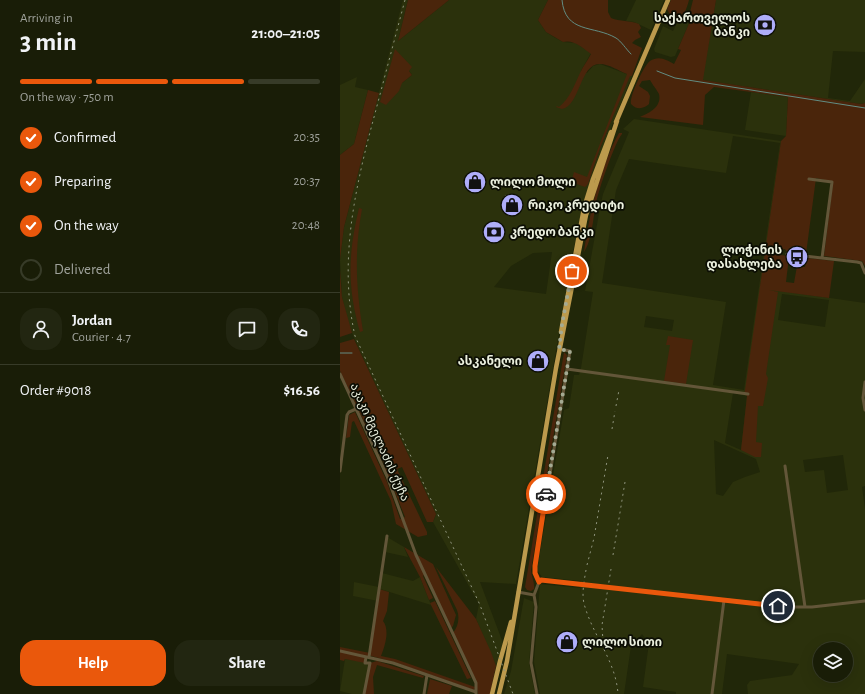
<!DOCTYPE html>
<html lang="en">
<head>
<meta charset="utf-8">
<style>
  body { margin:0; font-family:"Alegreya Sans","Noto Sans Georgian",sans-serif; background:#222611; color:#f1f3f6; height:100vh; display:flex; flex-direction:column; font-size:15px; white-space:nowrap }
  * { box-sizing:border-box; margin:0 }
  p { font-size:13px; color:#9fa29b }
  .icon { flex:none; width:22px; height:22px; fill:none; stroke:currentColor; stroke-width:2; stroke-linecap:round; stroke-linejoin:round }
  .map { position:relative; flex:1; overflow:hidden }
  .details { display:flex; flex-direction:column; background:#191d07; width:340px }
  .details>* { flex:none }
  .controls { position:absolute; left:473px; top:642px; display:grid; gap:8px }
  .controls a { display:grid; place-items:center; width:40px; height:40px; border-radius:50%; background:#191d07; box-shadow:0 4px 16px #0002,0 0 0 1px #373b28; font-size:20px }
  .pin { position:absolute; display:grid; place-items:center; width:34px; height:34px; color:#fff; margin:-17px; border:2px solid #fff; border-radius:50%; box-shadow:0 1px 4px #0007 }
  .courier { position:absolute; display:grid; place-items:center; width:40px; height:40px; margin:-20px; border:3px solid #ea580c; border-radius:50%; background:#fff; color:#222; box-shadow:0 1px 5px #0007 }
  .head em { font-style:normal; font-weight:600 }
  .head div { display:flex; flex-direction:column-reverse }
  .head { display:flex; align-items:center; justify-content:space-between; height:68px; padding:0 20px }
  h1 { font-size:26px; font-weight:600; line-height:30px }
  .bar { display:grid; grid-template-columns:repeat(4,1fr); gap:6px 4px; align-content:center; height:48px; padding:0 20px }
  .bar i { height:5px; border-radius:3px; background:#373b28 }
  .bar .current { background:#ea580c }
  .bar p { grid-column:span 4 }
  .line { display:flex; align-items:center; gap:10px; padding:0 20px; border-top:1px solid #373b28 }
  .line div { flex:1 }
  .round { display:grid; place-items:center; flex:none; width:42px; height:42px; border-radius:16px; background:#222611 }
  ol { padding:0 20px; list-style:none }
  li { display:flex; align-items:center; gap:12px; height:44px }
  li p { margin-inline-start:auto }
  li .icon { padding:4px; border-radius:50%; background:#ea580c; color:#fff; stroke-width:4 }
  li:last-child { color:#9fa29b }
  li i { width:22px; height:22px; border:2px solid #373b28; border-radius:50% }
  .cta { display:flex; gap:8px; margin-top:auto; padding:8px 20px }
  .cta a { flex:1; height:46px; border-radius:16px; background:#ea580c; color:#fff; font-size:16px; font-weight:600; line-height:46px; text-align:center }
  .cta a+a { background:#222611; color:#f1f3f6 }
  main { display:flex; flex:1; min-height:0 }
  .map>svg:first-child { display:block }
</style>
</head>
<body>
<main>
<section class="details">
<div class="head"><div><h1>3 min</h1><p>Arriving in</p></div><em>21:00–21:05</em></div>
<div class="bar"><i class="current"></i><i class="current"></i><i class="current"></i><i></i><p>On the way · 750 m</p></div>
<ol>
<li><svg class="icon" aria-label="check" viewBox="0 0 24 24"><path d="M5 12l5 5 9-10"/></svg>Confirmed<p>20:35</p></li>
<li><svg class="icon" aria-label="check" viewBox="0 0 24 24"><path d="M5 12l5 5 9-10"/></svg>Preparing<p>20:37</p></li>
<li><svg class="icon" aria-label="check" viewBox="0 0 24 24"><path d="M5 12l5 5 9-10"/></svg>On the way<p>20:48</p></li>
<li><i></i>Delivered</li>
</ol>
<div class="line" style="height:72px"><a class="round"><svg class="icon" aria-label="person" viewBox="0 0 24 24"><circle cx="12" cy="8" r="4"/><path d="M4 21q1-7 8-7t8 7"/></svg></a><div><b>Jordan</b><p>Courier · 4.7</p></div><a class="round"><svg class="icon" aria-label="chat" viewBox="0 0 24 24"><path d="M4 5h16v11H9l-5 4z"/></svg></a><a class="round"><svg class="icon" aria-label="phone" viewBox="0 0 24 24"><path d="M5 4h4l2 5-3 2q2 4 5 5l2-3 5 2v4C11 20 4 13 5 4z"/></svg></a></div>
<div class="line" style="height:52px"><div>Order #9018</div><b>$16.56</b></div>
<div class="cta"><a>Help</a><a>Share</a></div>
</section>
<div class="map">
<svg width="525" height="694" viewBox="0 0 525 694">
  <rect width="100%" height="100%" fill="#212709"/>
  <path fill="#2b310c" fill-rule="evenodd" d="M63,0H68L58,41L109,0H208L198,20L206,32L214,37L223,42L236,43L251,53L241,71L247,73L253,66L260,64L292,76L258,161L244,203L233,251L176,584L140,582L163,643L156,666L136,619L139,604L93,522L96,514L17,345L7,320L2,297L0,260L4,227ZM55,50L72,75L62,83ZM212,252L206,294L154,287L171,266L193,253Z
    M296,0H324L311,30L294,22L286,21Z
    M376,0H525V52L493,51L488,98L510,101L525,79V103L521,104L362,80Z
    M349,16L350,21L335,56L331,57L315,52L314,49L323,26L333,31L337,23L344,21Z
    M17,77L15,87L28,90L14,144L0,155V85Z
    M411,92L448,97L446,136L405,130Z
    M294,119L441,141L420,288L525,303V486L522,487L525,509V694H408L407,685L410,681L452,675L459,664L387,654L382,694H336V692L303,687L309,643L302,634L291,646L284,694H200L194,662L200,584L240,588V595L241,581L202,577L197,570L224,410L229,408L234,375H239L241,368L253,292L245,291L260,208L263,194L289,132L283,129ZM393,136L440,143L404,390L373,385L386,302L262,283L276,190L289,159L386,173ZM442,294L489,300L485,327L438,320ZM306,316L334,320L332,331L304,327ZM393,393L407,396L401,450L385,443ZM374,440L416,459L420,472L405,477L393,482L383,496L376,494ZM503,455L508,490L487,493L484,470L465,472L463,460ZM480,649H506V675H480Z
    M47,537L64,547L68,557L45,552Z
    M42,573L73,581L80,577L91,605L40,589L38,601L13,596L14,582L39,587Z
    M184,598L194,602L189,663L195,694H164L171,671Z
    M5,659L30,663L24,694H12L0,691Z"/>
  <path fill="#4a250b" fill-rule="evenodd" d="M68,0H109L58,41Z
    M208,0H268V12L271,18C280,22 290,20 299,24L301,28L298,32L301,37L295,40L292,43L302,48L292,76H290L260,148L248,184L245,187L234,183L232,179L234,172L247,177L287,74C279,71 269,64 260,64C240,63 240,106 222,109L216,107L217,106L219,107C230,98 234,86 240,73C243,66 248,60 251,54C243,48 233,39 223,42L206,32L198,20Z
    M331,0H349C346,11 343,21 330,15L327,9Z
    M353,0H376L363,80L521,104L525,103V266L522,261L484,256L493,182L476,178L466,254L447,252L445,249L442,250L440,255L494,261L489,298L429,290L438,292L426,374L428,378L423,406H418L416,442L422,443L421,457H415L401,450L407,396L404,394L405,390L441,141L446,136L448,97L374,87L365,95L363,125L300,117C309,113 322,107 319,94C317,90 312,84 310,80L302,81L299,86L308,92L310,96L309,104C304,109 296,110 291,104C289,97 304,65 310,61C319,55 327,60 334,64L341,50L338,49L350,21L349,16ZM449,257L466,259L465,267L457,266L454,283L446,282Z
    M55,49L72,67L69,71L72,75L62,83L59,91L46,105L40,102Z
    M28,90L39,93L4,227L0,260V155L14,144Z
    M279,133H282V134C275,142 258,191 256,204C253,218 252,241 244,252C250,212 259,169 279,133Z
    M19,208L22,209C14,252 16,288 23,331L20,332C7,286 8,255 19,208Z
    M0,270L2,297L12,333L0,337Z
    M328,336L353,340L346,384L324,381L330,345H326Z
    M14,339L96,514L93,522H87L62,467L57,469L87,532V535L78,537L56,524L51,501L14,421L12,422L10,437L6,438L9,415L15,412L47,482L60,519L65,517L42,460L0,371V343Z
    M224,352L227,355L191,570C191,576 195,582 194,589L191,591L187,590L185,587Z
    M64,547L93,564L116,615L113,626L111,628L84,575L83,576L93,598L89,600L80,577Z
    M96,567L136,619L151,652L156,666L150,694H138L136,682L113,633C118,627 120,618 117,610Z
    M39,589L49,592L47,611L43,621C50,630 45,646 41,656L55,659L135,687L134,690L54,662L31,656L30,653L29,657H26L25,663L5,659L4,661L0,660V647L30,653Z
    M95,601L131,678L127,679L91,605L90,603Z
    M37,661L84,676L83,678L37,665L33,677L34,694H24L30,663Z
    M90,679L112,686L109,694H87Z"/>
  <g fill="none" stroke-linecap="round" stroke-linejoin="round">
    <path stroke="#628d83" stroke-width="1" d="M222,0C225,34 254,25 276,38C281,41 286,49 291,54
      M317,71L335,78L525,108
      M0,353H12"/>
    <path stroke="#635639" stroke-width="3" d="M469,179L492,182L482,258
      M447,254L517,262L521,263L525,273
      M227,369L408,394
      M0,374L47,476L76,555L136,683V694
      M525,382L523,398L525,410
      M445,466L465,607
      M0,471L7,415L9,412L16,409
      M199,582L201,580L453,607H472L525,601
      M199,582L195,573V566L230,351L219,349
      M178,592L194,595
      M0,651L53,663L136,692
      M29,657L47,536
      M24,694L30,663H25L26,657
      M84,694L87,675
      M197,694L191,663L196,607L194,595L199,582
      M372,694L384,600"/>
    <path stroke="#bc9a4d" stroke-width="4.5" d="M276,122L328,0
      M221,332L244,208L253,179L271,132
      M152,694L160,661L171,622
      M159,694L167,661L216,368L246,215L277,121"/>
    <path stroke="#8f947d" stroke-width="1" stroke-dasharray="2 4" stroke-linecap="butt" d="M65,0C53,45 41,91 29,136C12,203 0,268 15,336L140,605L173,694
      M276,406L279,390
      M272,429L275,411
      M273,555L285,482
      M247,565L254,538L268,455
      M246,570C244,582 241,596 245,607C254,637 276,662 278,694
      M263,642L262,625L271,569"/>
  </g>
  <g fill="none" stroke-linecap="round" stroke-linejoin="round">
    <path stroke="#a4aa93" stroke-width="4" stroke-dasharray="0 7.2" d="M206,494L230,351L219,349L222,325L232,271"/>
    <path stroke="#ea580c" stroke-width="5" d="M206,494L195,566V573L199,582L201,580L438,606"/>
  </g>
  <defs>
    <g id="bank-disc" transform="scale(1.15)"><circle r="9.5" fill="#afaefa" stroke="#0c0e04"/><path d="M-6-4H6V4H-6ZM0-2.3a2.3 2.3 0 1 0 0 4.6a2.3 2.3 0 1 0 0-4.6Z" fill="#111"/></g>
    <g id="shop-disc" transform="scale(1.15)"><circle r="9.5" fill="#afaefa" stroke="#0c0e04"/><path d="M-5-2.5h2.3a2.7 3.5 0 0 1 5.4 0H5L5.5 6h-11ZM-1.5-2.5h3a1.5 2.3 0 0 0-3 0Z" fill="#111"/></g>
    <g id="bus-disc" transform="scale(1.15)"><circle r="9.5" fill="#afaefa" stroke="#0c0e04"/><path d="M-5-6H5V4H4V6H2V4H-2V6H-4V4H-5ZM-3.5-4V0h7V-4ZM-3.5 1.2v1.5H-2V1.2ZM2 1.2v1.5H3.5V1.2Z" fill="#111"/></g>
  </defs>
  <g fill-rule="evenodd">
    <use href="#bank-disc" x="425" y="25"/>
    <use href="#shop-disc" x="135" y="182"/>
    <use href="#shop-disc" x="172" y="205"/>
    <use href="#bank-disc" x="154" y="232"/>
    <use href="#bus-disc" x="457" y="257"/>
    <use href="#shop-disc" x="198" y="361"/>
    <use href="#shop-disc" x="227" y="642"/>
  </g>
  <g text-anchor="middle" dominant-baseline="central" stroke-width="3.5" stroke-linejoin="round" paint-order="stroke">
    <g font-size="12" font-weight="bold" fill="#ebf0de" stroke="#0c0e04" text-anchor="start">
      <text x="410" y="18" text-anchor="end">საქართველოს<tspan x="410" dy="14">ბანკი</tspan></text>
      <text x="150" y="182">ლილო მოლი</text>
      <text x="188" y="205">რიკო კრედიტი</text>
      <text x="170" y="232">კრედო ბანკი</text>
      <text x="442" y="250" text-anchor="end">ლოჭინის<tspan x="442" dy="14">დასახლება</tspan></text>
      <text x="182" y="361" text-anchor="end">ასკანელი</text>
      <text x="242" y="642">ლილო სითი</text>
    </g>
    <g font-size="12" fill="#ebf0de" stroke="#0c0e04">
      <text transform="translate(40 442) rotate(66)">აკაკი მგელაძის ქუჩა</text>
    </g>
  </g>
</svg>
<div class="controls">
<a><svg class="icon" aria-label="layers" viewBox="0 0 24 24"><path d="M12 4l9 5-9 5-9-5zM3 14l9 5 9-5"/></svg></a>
</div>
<div class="pin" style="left:232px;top:271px;background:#ea580c"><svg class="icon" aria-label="bag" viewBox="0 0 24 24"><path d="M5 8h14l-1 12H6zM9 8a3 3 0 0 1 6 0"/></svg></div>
<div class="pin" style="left:438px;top:606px;background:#1f2937"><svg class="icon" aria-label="home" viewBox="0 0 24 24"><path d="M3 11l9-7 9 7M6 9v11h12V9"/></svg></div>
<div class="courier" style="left:206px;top:494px"><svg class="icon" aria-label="car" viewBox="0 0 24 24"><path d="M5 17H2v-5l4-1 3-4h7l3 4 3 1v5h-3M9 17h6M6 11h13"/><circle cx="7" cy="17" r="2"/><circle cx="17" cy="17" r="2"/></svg></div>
</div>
</main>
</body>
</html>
